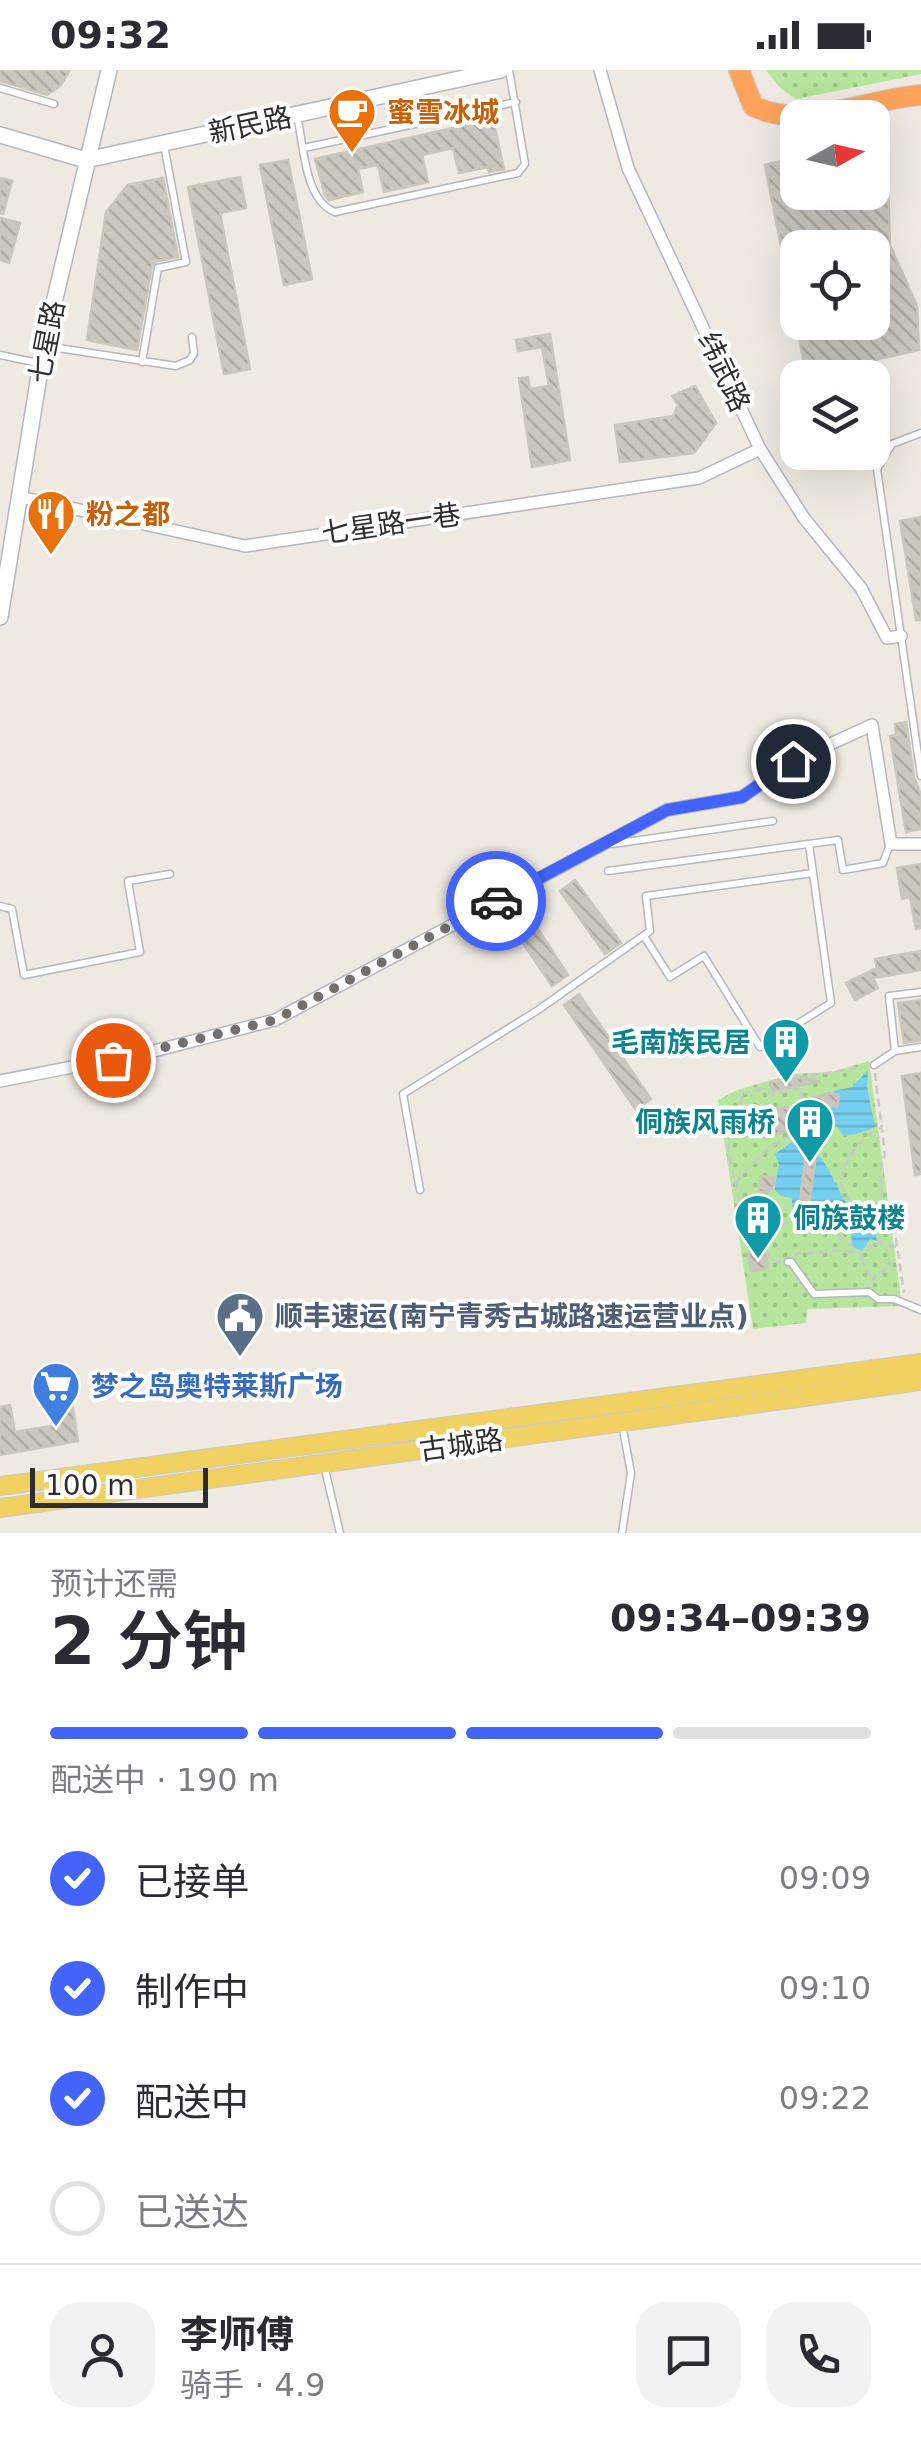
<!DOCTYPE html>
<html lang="zh">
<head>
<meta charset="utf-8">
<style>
  body { margin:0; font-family:"DejaVu Sans","Noto Sans SC",sans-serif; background:#f2f2f3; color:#2b2b33; height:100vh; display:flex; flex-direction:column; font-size:38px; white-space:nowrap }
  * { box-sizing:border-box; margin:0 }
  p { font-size:32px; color:#7c7c81 }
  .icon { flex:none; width:55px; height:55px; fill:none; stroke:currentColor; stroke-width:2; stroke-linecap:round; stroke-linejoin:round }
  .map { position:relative; height:1463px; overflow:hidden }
  .details { display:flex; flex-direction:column; background:#fff; flex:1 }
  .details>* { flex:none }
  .needle { width:65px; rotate:82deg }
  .tools { position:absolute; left:780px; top:30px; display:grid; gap:20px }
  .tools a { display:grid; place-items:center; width:110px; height:110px; border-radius:20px; background:#fff; box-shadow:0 10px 40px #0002; font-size:50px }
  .scale { position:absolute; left:30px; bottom:25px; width:178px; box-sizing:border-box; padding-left:10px; border:5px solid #2e2e2e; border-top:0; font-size:28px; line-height:35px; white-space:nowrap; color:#2e2e2e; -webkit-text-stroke:8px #fff; paint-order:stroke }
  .pin { position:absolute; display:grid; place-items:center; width:85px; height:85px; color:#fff; margin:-42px; border:5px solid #fff; border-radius:50%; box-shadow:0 2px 10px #0007 }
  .courier { position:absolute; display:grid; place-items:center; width:100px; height:100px; margin:-50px; border:8px solid #4264fb; border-radius:50%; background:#fff; color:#222; box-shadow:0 2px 12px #0007 }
  .overview em { font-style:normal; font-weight:600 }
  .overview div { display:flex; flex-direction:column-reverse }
  .overview { display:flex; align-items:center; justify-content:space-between; height:170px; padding:0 50px }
  h1 { font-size:65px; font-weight:600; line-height:75px }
  .bar { display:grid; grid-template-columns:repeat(4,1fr); gap:15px 10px; align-content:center; height:120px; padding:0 50px }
  .bar i { height:12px; border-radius:8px; background:#e1e1e2 }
  .bar .active { background:#4264fb }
  .bar p { grid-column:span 4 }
  .line { display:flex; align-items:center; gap:25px; padding:0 50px; border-top:2px solid #e1e1e2 }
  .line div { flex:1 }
  .round { display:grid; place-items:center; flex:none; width:105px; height:105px; border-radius:30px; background:#f2f2f3 }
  ol { padding:0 50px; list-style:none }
  li { display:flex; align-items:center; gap:30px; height:110px }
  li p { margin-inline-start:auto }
  li .icon { padding:10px; border-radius:50%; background:#4264fb; color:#fff; stroke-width:4 }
  li:last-child { color:#7c7c81 }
  li i { width:55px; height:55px; border:5px solid #e1e1e2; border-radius:50% }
  .status { display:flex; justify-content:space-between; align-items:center; height:70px; padding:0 50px; background:#fff; direction:ltr }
  .status svg { height:28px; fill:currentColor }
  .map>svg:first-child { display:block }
</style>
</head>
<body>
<div class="status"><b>09:32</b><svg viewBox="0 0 49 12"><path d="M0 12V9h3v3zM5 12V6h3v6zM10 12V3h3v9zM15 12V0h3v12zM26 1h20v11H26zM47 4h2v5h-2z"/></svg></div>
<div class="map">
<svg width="921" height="1463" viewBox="0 0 921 1463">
  <defs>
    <pattern id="park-dots" width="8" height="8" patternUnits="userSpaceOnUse" patternTransform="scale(2.5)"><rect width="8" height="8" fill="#b6e59e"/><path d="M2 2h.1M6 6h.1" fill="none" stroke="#9dc588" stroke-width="1.8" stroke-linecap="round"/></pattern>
    <pattern id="water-rules" width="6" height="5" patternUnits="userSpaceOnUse" patternTransform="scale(2.5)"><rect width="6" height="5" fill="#75cff0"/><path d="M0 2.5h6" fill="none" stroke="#66b2ce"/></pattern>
    <pattern id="building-back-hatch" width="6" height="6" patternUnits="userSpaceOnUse" patternTransform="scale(2.5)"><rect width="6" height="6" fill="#cbc7bf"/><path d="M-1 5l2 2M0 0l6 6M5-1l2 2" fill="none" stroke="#afaba4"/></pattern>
  </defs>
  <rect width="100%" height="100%" fill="#efe9e1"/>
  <path fill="url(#park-dots)" d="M766,0H921V4L796,29L780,18Z
    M869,991L902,1236L807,1239L806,1253L753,1259L718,1030L737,1020L793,1004L831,1002Z"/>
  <path fill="url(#water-rules)" d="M868,1000L867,1016L875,1057L857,1064L843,1065L830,1047L834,1021L852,1017Z
    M792,1072C825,1074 832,1113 848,1135C856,1146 866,1155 876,1164L877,1171L870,1169L862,1181L853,1177L851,1165L845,1155L833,1152L821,1137L808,1134L799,1140L792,1137V1128L781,1126L774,1119L779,1095L775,1084Z"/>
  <path fill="url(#building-back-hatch)" stroke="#cbc5ba" stroke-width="2.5" d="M0,0H70L60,16L47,25L0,11Z
    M493,49L504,99L489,102L488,97L459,103L453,78L422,85L428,112L384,122L378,95L358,99L363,122L329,130L325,125L315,89Z
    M887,76L890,175L917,236L919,280L878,289L853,308H823L816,290L805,299L796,252H872V178H798V237H793L765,95L798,87V122H872V78Z
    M288,90L312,209L284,215L260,95Z
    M240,107L246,138L220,143L250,299L224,304L188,117Z
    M0,108L12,111L3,144L0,143Z
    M163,108L178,187L157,191L152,196L137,280L87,270L106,142L128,115Z
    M0,148L20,153L9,193L0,190Z
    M550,264L570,390L532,397L519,308L528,307L530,319L549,316L542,277L518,281L516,270Z
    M695,316L716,353L694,383L620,392L615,355L673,346L678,335L672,326Z
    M921,447V550H916L900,451Z
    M906,652L914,707L921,725V759L906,762L890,666L896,665L895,654Z
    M921,794V858L916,859L910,827L902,829L897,798Z
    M575,810L621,873L605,884L560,821Z
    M523,836L568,905L552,916L506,848Z
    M921,881V900L873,908L878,918L855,930L846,913L877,898L875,889Z
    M579,924L651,1029L636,1040L564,935Z
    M921,930V970L904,973L898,933Z
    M921,1003V1104L915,1105L902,1006Z
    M790,1006L820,1011L773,1021L770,1013Z
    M829,1023L839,1025L837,1037L829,1035L828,1048L821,1047L808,1144L798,1143L814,1028Z
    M787,1037L794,1058L765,1068L763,1062L749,1066L744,1051Z
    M761,1106L775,1108L774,1118H770L769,1123L759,1122Z
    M765,1179L768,1198L751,1201L748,1182Z
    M71,1325L78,1371L0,1385V1337L10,1335L15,1362L58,1355L54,1328Z"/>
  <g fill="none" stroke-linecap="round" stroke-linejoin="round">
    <g stroke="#b4b7c1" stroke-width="9">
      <path id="lane" d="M0,18L54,34
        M297,46C304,75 304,130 335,142L518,103L525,94L509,0
        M304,78L516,32
        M45,276L176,296L190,290L194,283L192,267
        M0,285L38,293
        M142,292L158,198L186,192L164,75
        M921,363L892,374L877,399L921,706
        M612,774L773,751
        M608,801L838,770L843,800L883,793L890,774
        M0,836L12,839L24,905L140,882L128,811L170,804
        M644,866L670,907L704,886L760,977L831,933L809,774
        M921,922L889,926L895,981L921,977
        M874,995L895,981
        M420,1120L403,1024L538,940L650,861L646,826L813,803
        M788,1192H791L814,1224L869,1222L878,1229H894L921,1240
        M324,1395L340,1463
        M622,1463L631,1403L622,1354"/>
    </g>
    <g stroke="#b4b7c1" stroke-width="14">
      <path id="street" d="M600,0L628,98L760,379L804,448L861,518L887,568L901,566
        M20,427L245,476L699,408L760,379
        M0,1011L150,982L275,950L667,740L742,727L793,691L872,655L891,774H921"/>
    </g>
    <g stroke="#b4b7c1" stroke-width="18">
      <path id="secondary" d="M0,65L86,90L501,0
        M0,547L44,275L109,0"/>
    </g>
    <g stroke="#c9c9c9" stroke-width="20">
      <path id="primary" d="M0,1416L921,1293
        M0,1438L921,1311"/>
    </g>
    <g stroke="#c9c9c9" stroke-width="22">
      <path id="highway" d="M739,0L753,36C803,61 867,29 921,25"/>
    </g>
    <path stroke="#c9c9c9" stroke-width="2.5" stroke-dasharray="8 5" stroke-linecap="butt" d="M875,1003L885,1085C876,1100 882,1137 893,1149L904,1223
      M736,1113C753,1092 774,1070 801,1062V1020
      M808,1139L863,1186L873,1173L897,1177
      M759,1169C776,1156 786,1147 807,1155L813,1146
      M880,1175C878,1140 819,1131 852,1084C860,1072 869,1062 882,1057
      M795,1187L798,1183C816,1185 833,1178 853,1182
      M863,1188L864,1198L872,1207
      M781,1192L769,1190L768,1179L742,1145L727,1073L730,1047L742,1029L741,1024L763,1019L772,1025L801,1018L805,1007L863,997
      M873,1213L875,1205L890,1197L886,1177"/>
    <use href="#lane" stroke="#fff" stroke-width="6"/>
    <use href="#street" stroke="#fff" stroke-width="11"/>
    <use href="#secondary" stroke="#fff" stroke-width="15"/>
    <use href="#primary" stroke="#f2d163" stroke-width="18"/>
    <use href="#highway" stroke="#ffa35c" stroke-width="20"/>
  </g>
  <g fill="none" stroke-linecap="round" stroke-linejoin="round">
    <path stroke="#726f6d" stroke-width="10" stroke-dasharray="0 18" d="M113,990L275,950L496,831"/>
    <path stroke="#4264fb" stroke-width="12" d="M496,831L667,740L742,727L793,691"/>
  </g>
  <defs>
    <g id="cafe-pin" transform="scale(2.5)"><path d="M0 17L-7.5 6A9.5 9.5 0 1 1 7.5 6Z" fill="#e8710a" stroke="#fff"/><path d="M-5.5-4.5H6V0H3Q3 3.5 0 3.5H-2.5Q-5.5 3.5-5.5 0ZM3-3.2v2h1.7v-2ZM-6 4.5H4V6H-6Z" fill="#fff"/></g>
    <g id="restaurant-pin" transform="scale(2.5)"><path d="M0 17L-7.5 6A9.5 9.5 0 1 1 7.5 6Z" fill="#e8710a" stroke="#fff"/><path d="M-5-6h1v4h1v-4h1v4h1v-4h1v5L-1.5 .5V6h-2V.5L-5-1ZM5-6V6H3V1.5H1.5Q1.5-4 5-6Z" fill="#fff"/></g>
    <g id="building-pin" transform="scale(2.5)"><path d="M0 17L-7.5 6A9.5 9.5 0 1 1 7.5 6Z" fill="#0f9aa8" stroke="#fff"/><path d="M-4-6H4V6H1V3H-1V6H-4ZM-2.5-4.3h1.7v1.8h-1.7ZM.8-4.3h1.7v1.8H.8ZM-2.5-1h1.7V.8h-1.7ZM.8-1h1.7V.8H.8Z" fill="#fff"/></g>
    <g id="civic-pin" transform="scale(2.5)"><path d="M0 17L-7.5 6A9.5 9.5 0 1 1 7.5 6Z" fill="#5c6f8a" stroke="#fff"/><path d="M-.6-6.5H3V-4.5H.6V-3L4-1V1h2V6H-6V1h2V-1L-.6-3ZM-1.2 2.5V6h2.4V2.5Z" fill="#fff"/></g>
    <g id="supermarket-pin" transform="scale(2.5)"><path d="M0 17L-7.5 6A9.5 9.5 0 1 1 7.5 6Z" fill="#3f7fe0" stroke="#fff"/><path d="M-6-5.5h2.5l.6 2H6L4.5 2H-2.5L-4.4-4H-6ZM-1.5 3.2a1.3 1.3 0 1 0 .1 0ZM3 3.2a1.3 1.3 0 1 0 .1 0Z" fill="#fff"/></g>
  </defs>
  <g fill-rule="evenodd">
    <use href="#cafe-pin" x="352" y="42"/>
    <use href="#restaurant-pin" x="51" y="444"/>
    <use href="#building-pin" x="786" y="972"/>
    <use href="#building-pin" x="810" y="1052"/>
    <use href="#building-pin" x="758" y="1148"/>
    <use href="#civic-pin" x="240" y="1246"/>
    <use href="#supermarket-pin" x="56" y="1316"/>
  </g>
  <g text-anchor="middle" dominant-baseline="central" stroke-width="8" stroke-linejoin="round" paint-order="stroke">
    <g font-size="28" font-weight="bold" fill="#c56008" stroke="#fff" text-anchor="start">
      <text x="387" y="42">蜜雪冰城</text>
      <text x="86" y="444">粉之都</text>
    </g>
    <g font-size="28" fill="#2e2e2e" stroke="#fff">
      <text transform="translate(250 55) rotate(-12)">新民路</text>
      <text transform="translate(47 272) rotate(-79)">七星路</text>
      <text transform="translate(724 302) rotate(65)">纬武路</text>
      <text transform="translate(391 454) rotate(-8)">七星路一巷</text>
      <text transform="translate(461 1375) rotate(-8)">古城路</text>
    </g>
    <g font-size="28" font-weight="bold" fill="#0d838f" stroke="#fff" text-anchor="end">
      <text x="751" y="972">毛南族民居</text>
      <text x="775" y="1052">侗族风雨桥</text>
      <text x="793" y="1148" text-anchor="start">侗族鼓楼</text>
    </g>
    <g font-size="28" font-weight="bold" fill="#4e5e75" stroke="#fff" text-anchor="start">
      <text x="275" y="1246">顺丰速运(南宁青秀古城路速运营业点)</text>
    </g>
    <g font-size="28" font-weight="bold" fill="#366cbe" stroke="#fff" text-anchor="start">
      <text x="91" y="1316">梦之岛奥特莱斯广场</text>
    </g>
  </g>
</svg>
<div class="tools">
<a><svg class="needle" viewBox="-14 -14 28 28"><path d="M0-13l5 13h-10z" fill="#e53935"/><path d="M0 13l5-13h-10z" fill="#7c7c81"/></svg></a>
<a><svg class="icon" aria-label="locate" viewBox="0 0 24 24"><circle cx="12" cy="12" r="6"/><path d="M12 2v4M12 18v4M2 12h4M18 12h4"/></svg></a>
<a><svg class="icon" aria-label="layers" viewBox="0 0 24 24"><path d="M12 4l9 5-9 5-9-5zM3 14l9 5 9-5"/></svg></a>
</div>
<div class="scale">100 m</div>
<div class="pin" style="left:113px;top:990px;background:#ea580c"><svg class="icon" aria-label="bag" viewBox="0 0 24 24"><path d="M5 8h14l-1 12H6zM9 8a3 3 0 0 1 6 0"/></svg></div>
<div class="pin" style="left:793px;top:691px;background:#1f2937"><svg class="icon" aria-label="home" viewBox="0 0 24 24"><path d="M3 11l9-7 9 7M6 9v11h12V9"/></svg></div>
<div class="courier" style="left:496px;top:831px"><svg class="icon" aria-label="car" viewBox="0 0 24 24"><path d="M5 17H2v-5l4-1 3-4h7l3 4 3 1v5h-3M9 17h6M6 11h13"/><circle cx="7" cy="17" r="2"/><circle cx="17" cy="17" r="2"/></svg></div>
</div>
<section class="details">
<div class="overview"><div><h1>2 分钟</h1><p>预计还需</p></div><em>09:34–09:39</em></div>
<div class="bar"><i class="active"></i><i class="active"></i><i class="active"></i><i></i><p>配送中 · 190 m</p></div>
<ol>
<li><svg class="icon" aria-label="check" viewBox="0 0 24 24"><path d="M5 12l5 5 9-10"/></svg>已接单<p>09:09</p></li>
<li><svg class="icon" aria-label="check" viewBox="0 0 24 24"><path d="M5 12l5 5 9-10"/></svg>制作中<p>09:10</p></li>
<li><svg class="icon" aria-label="check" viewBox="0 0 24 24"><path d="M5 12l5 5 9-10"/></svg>配送中<p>09:22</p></li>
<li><i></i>已送达</li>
</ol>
<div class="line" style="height:180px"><a class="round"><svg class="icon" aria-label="person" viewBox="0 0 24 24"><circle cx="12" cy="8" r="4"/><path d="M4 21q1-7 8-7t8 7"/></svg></a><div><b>李师傅</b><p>骑手 · 4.9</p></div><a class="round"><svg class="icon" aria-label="chat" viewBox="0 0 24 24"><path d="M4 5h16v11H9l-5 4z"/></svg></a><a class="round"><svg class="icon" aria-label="phone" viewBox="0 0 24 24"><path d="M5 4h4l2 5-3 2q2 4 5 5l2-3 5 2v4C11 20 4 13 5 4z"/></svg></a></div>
</section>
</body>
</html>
